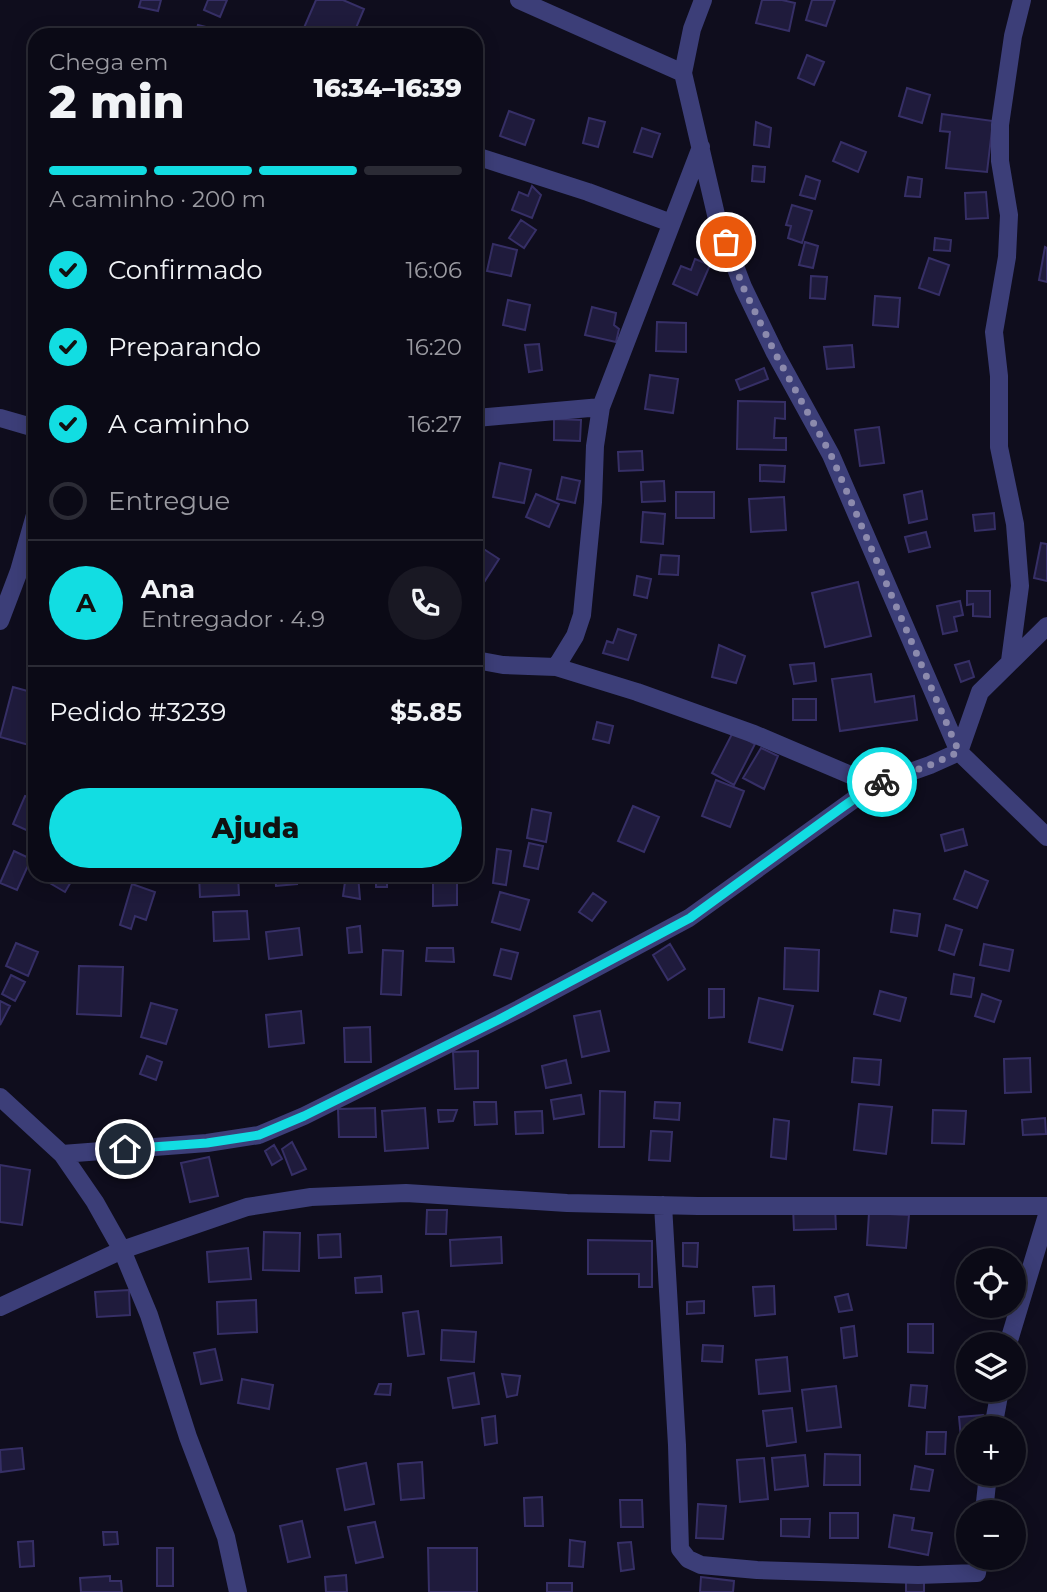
<!DOCTYPE html>
<html lang="pt">
<head>
<meta charset="utf-8">
<style>
  body { margin:0; font-family:Montserrat,sans-serif; background:#191823; color:#f1f3f6; height:100vh; display:flex; flex-direction:column; font-size:26px; white-space:nowrap }
  * { box-sizing:border-box; margin:0 }
  p { font-size:23px; color:#9a9aa1 }
  .icon { flex:none; width:38px; height:38px; fill:none; stroke:currentColor; stroke-width:2; stroke-linecap:round; stroke-linejoin:round }
  .map { position:relative; flex:1; overflow:hidden }
  .panel { position:absolute; left:28px; top:28px; width:455px; height:854px; display:flex; flex-direction:column; background:#0b0a16; border-radius:21px; box-shadow:0 4px 18px #0003,0 0 0 2px #2b2b35 }
  .panel>* { flex:none }
  .fabs { position:absolute; left:956px; top:1248px; display:grid; gap:14px }
  .fabs a { display:grid; place-items:center; width:70px; height:70px; border-radius:50%; background:#0b0a16; box-shadow:0 4px 18px #0003,0 0 0 2px #2b2b35; font-size:35px }
  .pin { position:absolute; display:grid; place-items:center; width:60px; height:60px; color:#fff; margin:-30px; border:4px solid #fff; border-radius:50%; box-shadow:0 2px 7px #0007 }
  .courier { position:absolute; display:grid; place-items:center; width:70px; height:70px; margin:-35px; border:5px solid #12dde2; border-radius:50%; background:#fff; color:#222; box-shadow:0 2px 9px #0007 }
  .headline em { font-style:normal; font-weight:800 }
  .headline div { display:flex; flex-direction:column-reverse }
  .headline { display:flex; align-items:center; justify-content:space-between; height:119px; padding:0 21px }
  h1 { font-size:46px; font-weight:800; line-height:52px }
  .bar { display:grid; grid-template-columns:repeat(4,1fr); gap:10px 7px; align-content:center; height:84px; padding:0 21px }
  .bar i { height:9px; border-radius:5px; background:#2b2b35 }
  .bar .selected { background:#12dde2 }
  .bar p { grid-column:span 4 }
  .line { display:flex; align-items:center; gap:18px; padding:0 21px; border-top:2px solid #2b2b35 }
  .line div { flex:1 }
  .round { display:grid; place-items:center; flex:none; width:74px; height:74px; border-radius:37px; background:#191823 }
  ol { padding:0 21px; list-style:none }
  li { display:flex; align-items:center; gap:21px; height:77px }
  li p { margin-inline-start:auto }
  li .icon { padding:7px; border-radius:50%; background:#12dde2; color:#111; stroke-width:4 }
  li:last-child { color:#9a9aa1 }
  li i { width:38px; height:38px; border:4px solid #2b2b35; border-radius:50% }
  .primary-button { display:flex; gap:14px; margin-top:auto; padding:14px 21px }
  .primary-button a { flex:1; height:80px; border-radius:42px; background:#12dde2; color:#111; font-size:28px; font-weight:800; line-height:80px; text-align:center }
  .map>svg:first-child { display:block }
</style>
</head>
<body>
<div class="map">
<svg width="1047" height="1592" viewBox="0 0 1047 1592">
  <rect width="100%" height="100%" fill="#0f0d1d"/>
  <path fill="#1f1b3c" stroke="#362f66" stroke-width="2" d="M141,0H161L158,11L139,7Z
    M208,0H227L220,17L204,10Z
    M316,0H343L364,9L353,35H314L303,30Z
    M762,0H782L795,3L789,31L756,23Z
    M812,0H835L826,26L806,20Z
    M198,25L214,29L213,35H195Z
    M807,55L824,62L814,85L798,78Z
    M907,88L930,95L922,123L899,116Z
    M509,111L534,120L525,145L500,136Z
    M942,114L993,121L987,172L946,168L950,132L940,131Z
    M589,118L605,122L598,147L583,143Z
    M756,122L771,128L769,147L754,145Z
    M642,128L660,134L652,157L634,152Z
    M841,142L866,152L858,172L833,161Z
    M753,166L765,167L764,182L752,181Z
    M806,176L820,181L815,199L800,195Z
    M908,177L922,179L920,197L905,196Z
    M532,186L541,195L532,218L512,210L519,192L528,196Z
    M986,192L988,218L966,219L965,193Z
    M792,205L812,211L802,243L788,238L791,226L786,225Z
    M521,220L536,230L524,248L509,238Z
    M935,238L951,240L950,251L934,250Z
    M805,242L818,246L813,268L799,265Z
    M493,244L517,250L511,276L487,271Z
    M1045,247L1047,248V282L1039,280Z
    M929,258L949,265L939,295L919,288Z
    M695,259L710,265L697,295L673,284L681,266L691,270Z
    M811,276L827,277L825,299L810,298Z
    M875,296L900,298L898,327L873,325Z
    M508,300L530,305L525,330L503,325Z
    M592,307L616,313L614,325L619,329L616,342L585,335Z
    M657,322L686,323V352L656,351Z
    M539,344L542,370L529,372L525,345Z
    M852,345L854,367L827,369L824,347Z
    M764,368L768,379L740,390L736,380Z
    M650,375L678,379L673,413L645,409Z
    M738,401L785,402V419L775,418L774,438H786V450L737,449Z
    M554,419L581,420L580,441L554,440Z
    M879,427L884,463L860,466L855,430Z
    M642,451L643,470L619,471L618,452Z
    M500,463L531,470L524,503L493,497Z
    M760,465L785,466L784,482L760,481Z
    M562,477L580,481L575,503L557,499Z
    M664,481L665,501L642,502L641,482Z
    M922,491L927,519L909,523L904,495Z
    M676,492H714V518H676Z
    M536,494L559,504L549,527L526,517Z
    M784,497L786,530L751,532L749,499Z
    M643,512L665,514L663,544L641,542Z
    M994,513L995,529L975,531L973,515Z
    M926,532L930,547L909,552L905,537Z
    M1041,543L1047,544V581L1034,578Z
    M476,544L499,559L479,590L476,588Z
    M661,555L679,556L678,575L659,574Z
    M637,576L651,579L647,598L634,595Z
    M858,582L871,636L825,647L812,593Z
    M967,591H990V617L973,616V604L967,605Z
    M960,601L963,615L954,617L957,631L943,634L937,606Z
    M618,629L636,635L628,660L603,653L607,641L613,643Z
    M719,645L745,656L736,683L712,677Z
    M969,661L974,677L961,682L955,665Z
    M814,663L816,681L794,684L790,665Z
    M871,674L875,702L914,696L917,720L840,731L832,679Z
    M13,687L35,693V724L29,745L0,737Z
    M793,699H816V720H793Z
    M597,722L613,726L609,743L593,739Z
    M733,732L755,744L734,785L712,773Z
    M761,748L778,756L764,789L743,778Z
    M716,780L744,791L730,827L702,816Z
    M25,796L35,800V834L13,824Z
    M633,806L659,817L644,852L618,841Z
    M532,809L551,813L546,842L527,838Z
    M963,829L967,845L945,851L941,835Z
    M529,843L543,846L538,869L524,866Z
    M497,849L511,851L506,885L493,883Z
    M14,851L31,859L17,890L0,883Z
    M965,871L988,881L977,908L954,899Z
    M36,875H75L65,892Z
    M199,875H238L239,895L200,897Z
    M275,875H296L297,884L276,886Z
    M346,875H358L360,899L343,896Z
    M376,875H387V887H376Z
    M433,875H457V905L433,906Z
    M132,884L155,892L146,920L135,916L131,929L120,925Z
    M500,892L529,900L520,930L492,922Z
    M593,893L606,902L592,921L579,912Z
    M894,910L920,914L917,936L891,932Z
    M247,911L249,939L214,941L213,912Z
    M946,925L962,930L954,955L939,950Z
    M360,926L362,952L349,953L347,928Z
    M299,928L302,955L269,959L266,932Z
    M16,943L38,952L28,976L6,966Z
    M670,944L685,969L668,980L653,955Z
    M984,944L1013,950L1009,971L980,965Z
    M427,948H453L454,962L426,961Z
    M785,948L819,950L818,991L784,989Z
    M501,949L518,953L511,979L494,975Z
    M383,950L403,951L401,995L381,994Z
    M79,966L123,967L121,1016L77,1014Z
    M954,974L974,978L971,997L951,994Z
    M11,975L25,982L15,1001L2,994Z
    M709,989H724V1017L709,1018Z
    M880,991L906,998L900,1021L874,1014Z
    M982,994L1001,1001L994,1022L975,1016Z
    M759,998L793,1006L782,1050L749,1042Z
    M0,1001L10,1006L0,1025Z
    M151,1003L177,1010L166,1044L141,1037Z
    M301,1011L304,1043L269,1047L266,1015Z
    M600,1011L609,1051L582,1057L574,1016Z
    M370,1027L371,1062H345L344,1028Z
    M478,1051V1088L455,1089L453,1052Z
    M147,1056L162,1062L156,1080L140,1074Z
    M854,1058L881,1060L879,1085L852,1082Z
    M1030,1058L1031,1092L1005,1093L1004,1059Z
    M566,1060L571,1083L546,1088L542,1066Z
    M600,1091L625,1092L624,1147H599Z
    M581,1095L584,1114L554,1119L551,1100Z
    M474,1102H496L497,1124L475,1125Z
    M655,1102L680,1103L679,1120L654,1118Z
    M859,1104L892,1107L886,1154L854,1150Z
    M375,1108L376,1137H339L338,1109Z
    M425,1108L428,1148L385,1151L382,1111Z
    M438,1110H457L453,1121L439,1122Z
    M933,1110L966,1111L964,1144L932,1143Z
    M542,1111L543,1133L516,1134L515,1112Z
    M1045,1118L1046,1134L1023,1135L1022,1120Z
    M774,1119L789,1121L786,1159L771,1157Z
    M651,1131L672,1132L670,1161L649,1160Z
    M292,1142L306,1169L292,1175L282,1149Z
    M274,1145L282,1159L272,1165L265,1151Z
    M209,1157L218,1196L190,1202L181,1163Z
    M0,1165L30,1170L22,1225L0,1222Z
    M835,1207L836,1229L794,1230L793,1208Z
    M427,1210H447L446,1234H426Z
    M869,1213L909,1215L906,1248L867,1245Z
    M264,1232L300,1233L299,1271L263,1270Z
    M340,1234L341,1257L319,1258L318,1235Z
    M501,1237L502,1263L451,1266L450,1240Z
    M588,1240L652,1241V1287H639V1274H588Z
    M683,1243H698L697,1267L683,1266Z
    M248,1248L251,1279L209,1282L207,1252Z
    M381,1276L382,1292L356,1293L355,1278Z
    M774,1286L775,1314L755,1316L753,1287Z
    M129,1290L130,1315L97,1317L95,1292Z
    M848,1294L852,1310L839,1312L835,1297Z
    M256,1300L257,1332L218,1334L217,1302Z
    M704,1301V1313L687,1314V1302Z
    M418,1311L424,1354L408,1356L403,1313Z
    M908,1324H933V1353L908,1352Z
    M854,1326L857,1356L844,1358L841,1328Z
    M442,1330L476,1332L474,1362L441,1360Z
    M703,1345L723,1346L722,1362L702,1361Z
    M215,1349L222,1380L201,1384L194,1353Z
    M787,1357L790,1391L759,1394L756,1360Z
    M474,1373L479,1404L453,1408L448,1378Z
    M502,1374L520,1376L517,1395L507,1397Z
    M242,1379L273,1385L269,1409L238,1403Z
    M379,1384H391L390,1395L375,1394Z
    M911,1385L927,1386L925,1408L909,1406Z
    M836,1386L841,1427L807,1431L802,1390Z
    M792,1408L796,1442L767,1446L763,1411Z
    M983,1415L984,1428H968V1437L961,1438L959,1417Z
    M495,1416L497,1443L485,1445L482,1418Z
    M927,1432H946L945,1454H926Z
    M22,1448L24,1469L1,1472L0,1450Z
    M825,1454L860,1455V1485H824Z
    M805,1455L808,1486L775,1490L772,1458Z
    M764,1458L768,1499L740,1502L737,1460Z
    M422,1462L424,1498L401,1500L398,1464Z
    M366,1463L374,1504L345,1510L337,1469Z
    M915,1466L933,1470L929,1491L911,1489Z
    M542,1497L543,1526H525L524,1498Z
    M620,1500H642L643,1527H621Z
    M698,1504L726,1506L723,1539L696,1538Z
    M830,1513H858V1538H830Z
    M894,1515L914,1518L912,1530L932,1533L928,1555L889,1547Z
    M781,1519H810L809,1537L781,1536Z
    M302,1521L310,1557L288,1562L280,1526Z
    M375,1522L383,1557L356,1563L348,1527Z
    M103,1532H117L118,1544L104,1545Z
    M570,1540L585,1542L583,1567L569,1566Z
    M33,1541L34,1566L20,1567L18,1542Z
    M631,1542L634,1569L621,1571L618,1543Z
    M157,1548H173V1586H157Z
    M428,1548H477V1592H429Z
    M346,1575L347,1592H326L325,1577Z
    M924,1575V1592H906V1576Z
    M110,1576V1581H121L122,1592H81L80,1578Z
    M701,1577L734,1581L733,1592H700Z
    M547,1583H572V1592H547Z"/>
  <g fill="none" stroke-linecap="round" stroke-linejoin="round">
    <path stroke="#3c3e78" stroke-width="18" d="M519,0L683,73
      M703,0L692,29L683,73L717,219L743,287L775,353L831,455L959,752L1047,837
      M476,156L588,192L671,223
      M0,418L35,428
      M476,418L601,407
      M0,621L19,571L35,515
      M476,660L503,665L556,667L637,692L754,734L874,785
      M1010,661L1020,586L1015,524L999,447V376L994,332L1007,257L1009,215L1000,161V125L1013,36L1022,0
      M556,667L575,636L582,615L593,502L595,446L601,407L701,147
      M0,1097L62,1154L95,1202L122,1250L149,1315L188,1437L226,1537L238,1592
      M62,1154L207,1143L259,1135L304,1116L519,1009L689,918L874,785L930,765L959,752L980,692L1047,626
      M663,1205L677,1445L680,1549L688,1559L701,1565L757,1570L918,1575L977,1573L979,1558
      M0,1307L122,1250L247,1207L311,1197L406,1193L567,1203L698,1206H1047
      M1008,1344L1047,1215
      M993,1428L1000,1390
      M984,1512L988,1474"/>
  </g>
  <g fill="none" stroke-linecap="round" stroke-linejoin="round">
    <path stroke="#8c8aad" stroke-width="7" stroke-dasharray="0 12.6" d="M726,242L743,287L775,353L831,455L959,752L930,765L882,782"/>
    <path stroke="#12dde2" stroke-width="9" d="M125,1149L207,1143L259,1135L304,1116L498,1020L690,918L844,806L874,785L882,782"/>
  </g>
</svg>
<div class="fabs">
<a><svg class="icon" aria-label="locate" viewBox="0 0 24 24"><circle cx="12" cy="12" r="6"/><path d="M12 2v4M12 18v4M2 12h4M18 12h4"/></svg></a>
<a><svg class="icon" aria-label="layers" viewBox="0 0 24 24"><path d="M12 4l9 5-9 5-9-5zM3 14l9 5 9-5"/></svg></a>
<a>+</a>
<a>−</a>
</div>
<div class="pin" style="left:726px;top:242px;background:#ea580c"><svg class="icon" aria-label="bag" viewBox="0 0 24 24"><path d="M5 8h14l-1 12H6zM9 8a3 3 0 0 1 6 0"/></svg></div>
<div class="pin" style="left:125px;top:1149px;background:#1f2937"><svg class="icon" aria-label="home" viewBox="0 0 24 24"><path d="M3 11l9-7 9 7M6 9v11h12V9"/></svg></div>
<div class="courier" style="left:882px;top:782px"><svg class="icon" aria-label="bike" viewBox="0 0 24 24"><circle cx="6" cy="16" r="4"/><circle cx="18" cy="16" r="4"/><path d="M6 16l4-8h5l3 8M10 8l3 8H6M13 5h3"/></svg></div>
<section class="panel">
<div class="headline"><div><h1>2 min</h1><p>Chega em</p></div><em>16:34–16:39</em></div>
<div class="bar"><i class="selected"></i><i class="selected"></i><i class="selected"></i><i></i><p>A caminho · 200 m</p></div>
<ol>
<li><svg class="icon" aria-label="check" viewBox="0 0 24 24"><path d="M5 12l5 5 9-10"/></svg>Confirmado<p>16:06</p></li>
<li><svg class="icon" aria-label="check" viewBox="0 0 24 24"><path d="M5 12l5 5 9-10"/></svg>Preparando<p>16:20</p></li>
<li><svg class="icon" aria-label="check" viewBox="0 0 24 24"><path d="M5 12l5 5 9-10"/></svg>A caminho<p>16:27</p></li>
<li><i></i>Entregue</li>
</ol>
<div class="line" style="height:126px"><b class="round" style="background:#12dde2;color:#111">A</b><div><b>Ana</b><p>Entregador · 4.9</p></div><a class="round"><svg class="icon" aria-label="phone" viewBox="0 0 24 24"><path d="M5 4h4l2 5-3 2q2 4 5 5l2-3 5 2v4C11 20 4 13 5 4z"/></svg></a></div>
<div class="line" style="height:91px"><div>Pedido #3239</div><b>$5.85</b></div>
<div class="primary-button"><a>Ajuda</a></div>
</section>
</div>
</body>
</html>
